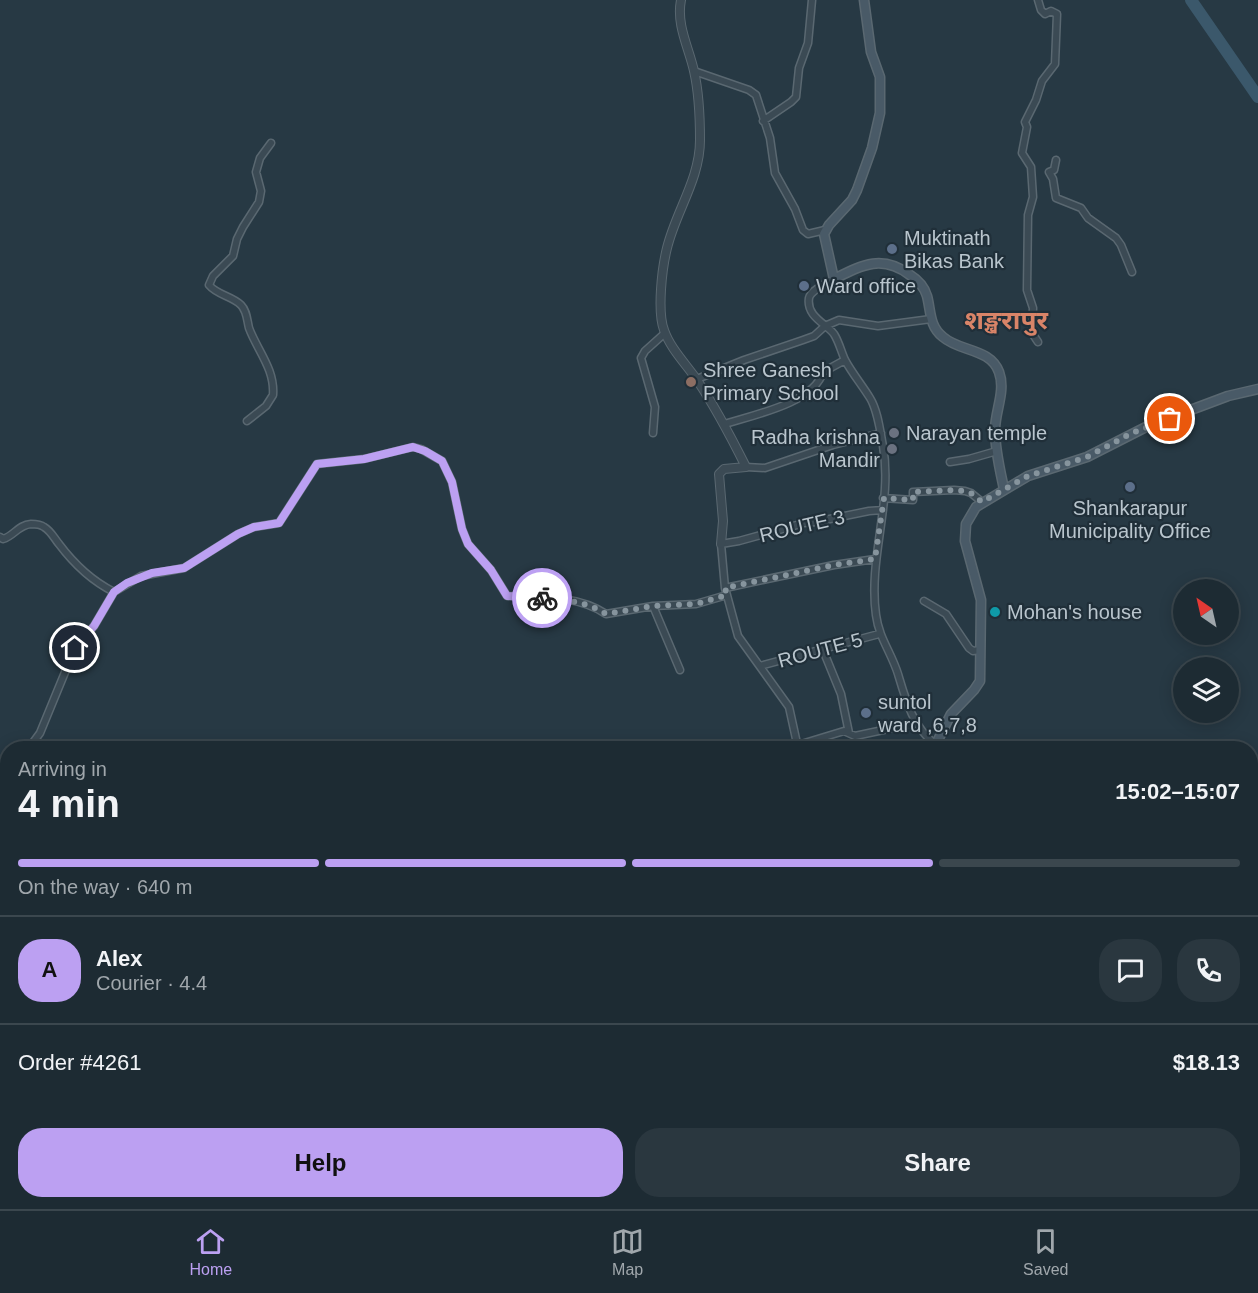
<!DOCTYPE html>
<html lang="en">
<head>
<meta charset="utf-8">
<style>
  body { margin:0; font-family:Arial,"Noto Sans Devanagari",sans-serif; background:#2a373f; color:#f1f3f6; height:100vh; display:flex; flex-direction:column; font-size:22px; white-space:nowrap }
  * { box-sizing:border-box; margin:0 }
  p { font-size:20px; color:#a0a7ac }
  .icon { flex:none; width:33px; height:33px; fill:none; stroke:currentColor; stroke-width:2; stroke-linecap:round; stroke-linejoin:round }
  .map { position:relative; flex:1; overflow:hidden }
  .panel { position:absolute; left:0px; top:741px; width:1258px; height:468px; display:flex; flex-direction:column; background:#1d2b33; border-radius:24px 24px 0 0; box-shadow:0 3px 15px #0003,0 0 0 2px #3b474e }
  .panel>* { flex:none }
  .needle { width:39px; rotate:326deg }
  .tools { position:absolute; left:1173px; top:579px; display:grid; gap:12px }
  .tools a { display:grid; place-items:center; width:66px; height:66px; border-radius:50%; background:#1d2b33; box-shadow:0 3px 15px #0003,0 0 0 2px #3b474e; font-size:30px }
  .pin { position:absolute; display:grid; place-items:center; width:51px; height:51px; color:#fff; margin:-26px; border:3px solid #fff; border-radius:50%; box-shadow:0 2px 6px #0007 }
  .courier { position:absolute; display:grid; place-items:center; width:60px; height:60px; margin:-30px; border:4px solid #bca0f2; border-radius:50%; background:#fff; color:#222; box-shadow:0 2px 8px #0007 }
  .summary em { font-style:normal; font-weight:700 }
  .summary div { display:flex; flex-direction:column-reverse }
  .summary { display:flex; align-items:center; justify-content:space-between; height:102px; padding:0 18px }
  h1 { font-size:39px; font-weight:700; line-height:45px }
  .bar { display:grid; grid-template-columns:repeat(4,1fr); gap:9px 6px; align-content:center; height:72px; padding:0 18px }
  .bar i { height:8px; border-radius:4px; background:#3b474e }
  .bar .selected { background:#bca0f2 }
  .bar p { grid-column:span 4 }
  .line { display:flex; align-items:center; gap:15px; padding:0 18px; border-top:2px solid #3b474e }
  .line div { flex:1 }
  .round { display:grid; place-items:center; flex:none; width:63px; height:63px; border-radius:24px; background:#2a373f }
  .cta { display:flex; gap:12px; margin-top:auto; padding:12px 18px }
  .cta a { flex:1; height:69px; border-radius:24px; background:#bca0f2; color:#111; font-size:24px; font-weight:700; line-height:69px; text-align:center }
  .cta a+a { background:#2a373f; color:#f1f3f6 }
  .tabs { display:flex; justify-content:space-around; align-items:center; height:84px; border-top:2px solid #3b474e; background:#1d2b33; font-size:16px; color:#a0a7ac }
  .tabs a { display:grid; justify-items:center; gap:3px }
  .tabs .selected { color:#bca0f2 }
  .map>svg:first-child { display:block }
</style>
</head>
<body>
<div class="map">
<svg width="1258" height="1209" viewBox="0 0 1258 1209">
  <rect width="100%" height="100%" fill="#273944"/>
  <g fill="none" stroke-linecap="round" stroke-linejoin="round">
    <path stroke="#3b586b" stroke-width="12" d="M1191,0L1258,97"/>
    <g stroke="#5a6871" stroke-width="9">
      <path id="minor" d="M694,71L749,90L756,95L770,138L775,173L795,209L803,230L808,234L825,230
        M763,121L791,102L796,97L799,68L808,43L812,0
        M1056,160L1054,170L1049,172L1053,179L1056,198L1081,208L1088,218L1116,238L1121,245L1132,272
        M834,279C827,283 811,290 809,298C806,317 827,324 834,334C839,342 841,351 845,360C852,373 862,385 870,398C878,411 880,431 883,446C893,502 868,558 876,615C879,638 891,652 898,674C906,701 913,727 936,745
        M1038,342L1032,333L1033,308L1027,290L1028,215L1033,197L1031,167L1022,153L1027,127L1025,122L1036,100L1042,81L1055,64L1057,14L1051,11L1045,14L1041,10L1038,0
        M697,379L744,360L803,340L814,336L825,326L839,320L878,326L931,319
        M247,421L266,406L273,395C275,369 257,350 249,328C247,320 247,311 241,305C232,296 217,295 209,285L213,276L233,256L237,239L243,227L259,202L261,191L256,172L260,158L271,143
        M725,424C753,415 814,403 823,372L845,360
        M653,433L655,407L641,358L645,351L665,333
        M950,462L969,459L997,451
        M746,467L765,468L833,445L881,433
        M883,498L913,500V492L954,490L965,491L971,493L982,502
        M0,537L3,539C14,536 18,525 31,524C35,524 40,524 44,527C51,531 54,538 59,544C74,564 92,581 114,592
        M725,588L834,565L875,559
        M924,601L946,614L969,648L973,651L980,650
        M653,606L680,670
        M823,650L841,694L849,733
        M760,666L879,634
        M798,745L844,731L855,736L916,723
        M29,748L40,733L75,648L94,626L114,592L141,576L184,568L238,534L254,527L279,523L317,464L364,459L413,447L421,449L442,461L452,482L462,529L468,544L491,570L507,596C540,597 578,595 606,614L653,606L696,604L727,595
        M798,748L789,707L738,636L725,588L721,544L739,541L804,523L815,522L869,511L883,510
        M0,766L8,763
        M1251,905L1258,903
        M0,1198L8,1193
        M342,1202L345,1209
        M676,1209H682"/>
    </g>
    <g stroke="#5a6871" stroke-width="10">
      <path id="tertiary" d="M681,0C676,25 689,48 694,71C699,93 700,118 700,140C700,179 676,211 667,248C662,268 657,311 664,330C670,348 686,364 697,380C716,408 731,437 746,467L724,469L719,474L723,521L721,544"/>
    </g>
    <g stroke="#5a6871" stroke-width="11">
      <path id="secondary" d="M864,0L871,52L880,77V113L872,148L857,190L852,200L829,225L824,234L834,279C862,265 882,254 910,275C918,280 924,286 927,296C931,311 929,326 943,337C960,352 990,348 999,372C1006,391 995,411 995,430C995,450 1000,470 1004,489
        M934,748L951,714L974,690L980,681L981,600L965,541L966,524L976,507L1028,476L1087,457L1148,426L1228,396L1258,389
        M569,1209L574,1202"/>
    </g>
    <use href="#minor" stroke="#3b4a54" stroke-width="6"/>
    <use href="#tertiary" stroke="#3b4a54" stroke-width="8"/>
    <use href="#secondary" stroke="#495a67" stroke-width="8"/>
  </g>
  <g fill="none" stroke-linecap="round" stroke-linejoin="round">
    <path stroke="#86949d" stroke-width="6" stroke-dasharray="0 10.8" d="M542,598C565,600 586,601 606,614L653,606L696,604L727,595L725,588L834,565L875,559L884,498L913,500V492L954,490L965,491L971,493L982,502L1028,476L1087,457L1132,433L1170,419"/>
    <path stroke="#bca0f2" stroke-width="8" d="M75,648L94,626L114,592L127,583L152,573L184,568L238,534L254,527L279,523L317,464L364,459L413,447L425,451L442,461L452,482L462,529L468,544L491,570L507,596L542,598"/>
  </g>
  <g fill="#5c6f8a" stroke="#202f39" stroke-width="2">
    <circle cx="892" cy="249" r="6"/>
    <circle cx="804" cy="286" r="6"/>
    <circle cx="1130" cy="487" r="6"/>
    <circle cx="866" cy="713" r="6"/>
  </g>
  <circle fill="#8d6e63" stroke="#202f39" stroke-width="2" cx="691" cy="382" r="6"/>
  <g fill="#6b7280" stroke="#202f39" stroke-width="2">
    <circle cx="894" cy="433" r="6"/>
    <circle cx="892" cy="449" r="6"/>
  </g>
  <circle fill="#0f9aa8" stroke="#202f39" stroke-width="2" cx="995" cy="612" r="6"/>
  <g text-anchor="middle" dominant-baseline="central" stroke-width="4.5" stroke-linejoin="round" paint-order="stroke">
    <g font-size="20" fill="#b9c5cd" stroke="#202f39" text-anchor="start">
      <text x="904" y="238">Muktinath<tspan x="904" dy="23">Bikas Bank</tspan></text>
      <text x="816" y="286">Ward office</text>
      <text x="703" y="370">Shree Ganesh<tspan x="703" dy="23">Primary School</tspan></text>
      <text x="906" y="433">Narayan temple</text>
      <text x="880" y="437" text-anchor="end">Radha krishna<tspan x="880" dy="23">Mandir</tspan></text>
      <text x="1130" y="508" text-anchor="middle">Shankarapur<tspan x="1130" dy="23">Municipality Office</tspan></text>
      <text x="1007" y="612">Mohan's house</text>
      <text x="878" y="702">suntol<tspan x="878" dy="23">ward ,6,7,8</tspan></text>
    </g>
    <g font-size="20" fill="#b9c5cd" stroke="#202f39">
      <text transform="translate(802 526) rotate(-13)">ROUTE 3</text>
      <text transform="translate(820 650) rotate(-15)">ROUTE 5</text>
    </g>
    <g font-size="26" font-weight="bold" fill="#d98468" stroke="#202f39">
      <text x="1006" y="320">शङ्खरापुर</text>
    </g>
  </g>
</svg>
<div class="tools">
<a><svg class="needle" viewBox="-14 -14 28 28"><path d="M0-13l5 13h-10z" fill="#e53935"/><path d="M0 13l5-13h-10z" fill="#a0a7ac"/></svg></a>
<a><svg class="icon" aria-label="layers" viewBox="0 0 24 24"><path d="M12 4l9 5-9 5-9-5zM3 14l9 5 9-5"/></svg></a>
</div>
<div class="pin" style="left:1170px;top:419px;background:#ea580c"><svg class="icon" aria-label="bag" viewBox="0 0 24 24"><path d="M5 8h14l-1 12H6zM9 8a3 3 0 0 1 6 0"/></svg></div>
<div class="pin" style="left:75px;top:648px;background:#1f2937"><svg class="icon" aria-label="home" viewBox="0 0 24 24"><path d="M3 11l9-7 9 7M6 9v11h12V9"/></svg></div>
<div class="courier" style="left:542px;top:598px"><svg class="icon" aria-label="bike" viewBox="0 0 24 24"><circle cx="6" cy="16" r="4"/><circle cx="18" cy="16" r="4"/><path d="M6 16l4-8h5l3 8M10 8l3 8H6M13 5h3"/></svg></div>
<section class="panel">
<div class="summary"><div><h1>4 min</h1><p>Arriving in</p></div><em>15:02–15:07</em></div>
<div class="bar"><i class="selected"></i><i class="selected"></i><i class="selected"></i><i></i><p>On the way · 640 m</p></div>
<div class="line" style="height:108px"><b class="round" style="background:#bca0f2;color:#111">A</b><div><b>Alex</b><p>Courier · 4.4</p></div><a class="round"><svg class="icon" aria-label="chat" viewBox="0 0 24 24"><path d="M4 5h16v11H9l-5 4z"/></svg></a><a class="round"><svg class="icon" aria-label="phone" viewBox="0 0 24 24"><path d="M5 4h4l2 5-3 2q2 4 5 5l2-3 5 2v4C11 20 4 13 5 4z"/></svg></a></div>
<div class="line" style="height:78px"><div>Order #4261</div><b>$18.13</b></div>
<div class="cta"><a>Help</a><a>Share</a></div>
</section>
</div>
<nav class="tabs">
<a class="selected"><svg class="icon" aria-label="home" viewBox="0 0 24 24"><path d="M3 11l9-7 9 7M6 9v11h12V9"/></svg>Home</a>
<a><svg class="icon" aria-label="map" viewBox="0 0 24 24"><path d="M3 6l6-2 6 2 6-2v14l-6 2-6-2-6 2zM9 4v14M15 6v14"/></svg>Map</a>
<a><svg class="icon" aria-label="saved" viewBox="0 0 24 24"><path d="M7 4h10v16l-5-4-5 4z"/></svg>Saved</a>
</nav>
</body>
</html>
